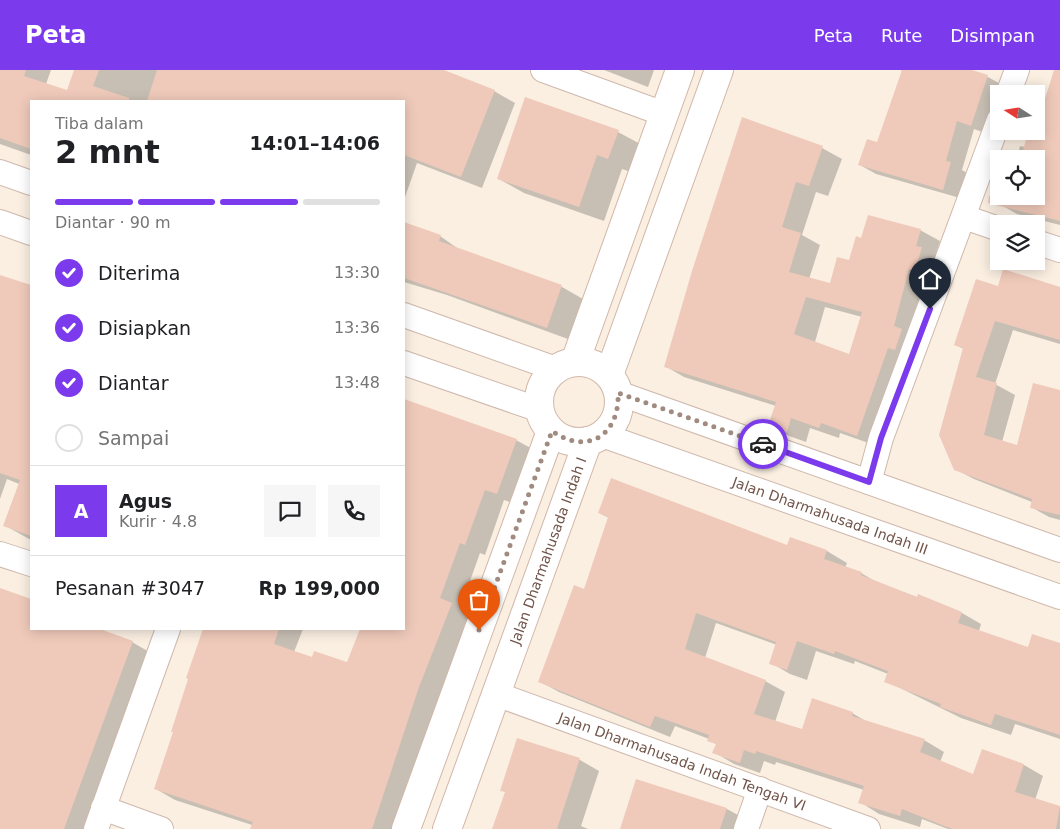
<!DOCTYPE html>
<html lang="id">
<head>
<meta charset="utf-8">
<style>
  body { margin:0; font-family:"DejaVu Sans",sans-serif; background:#f6f6f6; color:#202124; height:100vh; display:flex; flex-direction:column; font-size:19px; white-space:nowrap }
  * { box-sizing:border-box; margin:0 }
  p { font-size:16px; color:#757577 }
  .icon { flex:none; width:28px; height:28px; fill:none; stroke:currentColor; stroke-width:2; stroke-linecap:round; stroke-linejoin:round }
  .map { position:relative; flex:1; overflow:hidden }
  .drawer { position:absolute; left:30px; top:30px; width:375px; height:530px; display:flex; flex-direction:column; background:#fff; border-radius:0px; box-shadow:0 2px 12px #0003 }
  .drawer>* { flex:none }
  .needle { width:32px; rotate:282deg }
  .buttons { position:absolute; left:990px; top:15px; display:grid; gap:10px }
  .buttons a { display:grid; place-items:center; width:55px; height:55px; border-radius:0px; background:#fff; box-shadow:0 2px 12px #0003; font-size:25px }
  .pin { position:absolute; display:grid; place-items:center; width:42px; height:42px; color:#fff; margin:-51px -21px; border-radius:50% 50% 50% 0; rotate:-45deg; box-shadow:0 0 5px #0007 }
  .pin .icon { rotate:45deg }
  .courier { position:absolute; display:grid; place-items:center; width:50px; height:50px; margin:-25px; border:4px solid #7c3aed; border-radius:50%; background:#fff; color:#222; box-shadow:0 1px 6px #0007 }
  .overview em { font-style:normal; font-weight:600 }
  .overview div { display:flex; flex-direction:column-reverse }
  .overview { display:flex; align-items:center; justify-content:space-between; height:85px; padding:0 25px }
  h1 { font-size:32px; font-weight:600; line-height:38px }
  .bar { display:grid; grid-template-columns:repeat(4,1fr); gap:8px 5px; align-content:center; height:60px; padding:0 25px }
  .bar i { height:6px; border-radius:4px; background:#e0e0e0 }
  .bar .active { background:#7c3aed }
  .bar p { grid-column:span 4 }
  .line { display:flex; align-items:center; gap:12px; padding:0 25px; border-top:1px solid #e0e0e0 }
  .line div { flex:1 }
  .round { display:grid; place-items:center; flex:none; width:52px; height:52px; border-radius:0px; background:#f6f6f6 }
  ol { padding:0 25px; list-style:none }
  li { display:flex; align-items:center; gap:15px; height:55px }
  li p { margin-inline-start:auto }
  li .icon { padding:5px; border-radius:50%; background:#7c3aed; color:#fff; stroke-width:4 }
  li:last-child { color:#757577 }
  li i { width:28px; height:28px; border:2px solid #e0e0e0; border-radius:50% }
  header { display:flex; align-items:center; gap:30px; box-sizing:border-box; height:70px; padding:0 25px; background:#7c3aed; color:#fff }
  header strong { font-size:24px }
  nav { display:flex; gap:28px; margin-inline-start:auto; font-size:18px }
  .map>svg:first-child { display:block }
</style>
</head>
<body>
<header>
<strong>Peta</strong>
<nav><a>Peta</a><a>Rute</a><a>Disimpan</a></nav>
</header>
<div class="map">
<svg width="1060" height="759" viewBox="0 0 1060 759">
  <rect width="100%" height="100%" fill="#fbefe2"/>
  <path fill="#0003" fill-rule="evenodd" d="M0,0H51L46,14L68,22L75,0H440L494,21L515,33L482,118L417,93L404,130V31H31V85L0,74Z
    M604,0H654L648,17Z
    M900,0H969L988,7L1004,16L999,24V32L988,64L974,59L962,100L967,103L960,128L876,104L860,95L878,74L903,1Z
    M1055,0H1060V155L1017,144L1003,136L1036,126V89H1017L1020,76L1025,77L1036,61Z
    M743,49L822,78L842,89L828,126L816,122L802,165L820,175L809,209L831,214L850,192L862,169L920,160L940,171L935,186L941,189L877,376L840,363L839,368L810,358L806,372L789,366L770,355L776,336L684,307L665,296ZM825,237L862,247L850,285L815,272Z
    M618,62L644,76L634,103L622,99L604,151L524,123L499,109Z
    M404,154L440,166L460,180L562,217L583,229L568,269L447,225L404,212Z
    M0,206L31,216V470L4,455L19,414L7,409L0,429Z
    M999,218L1060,220V274L1013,260L995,314L1015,325L1002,372L1018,377L1060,322V450L1049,447L1031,437L1032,432L974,409L955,399L964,279L955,275Z
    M404,330L516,370L536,381L516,434L504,430L485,485L480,483L460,539L471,546L439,628L395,759H251L252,755L175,730L156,719L190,609L188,608L204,559H303L294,582L313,588L347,594L361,559H404Z
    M599,443L788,477L791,469L827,481L847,493L845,498L861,503L880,514L962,543L981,554L979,561L1028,579L1060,574V669L1015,654L1011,665L961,648L886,611L888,604L855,591L854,594L816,581L807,610L790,604L771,593L777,575L716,553L705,588L765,611L785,622L775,652L803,661L852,643L871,654L924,670L944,682L940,692L974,706L1024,695L1043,706L1035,730L1060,737V759H948L922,749L920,757L879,744L860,732L864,720L776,692L775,695L764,691L760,703L734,694L714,682L717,675L709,669L675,656L670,667L559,622L539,611L585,520L609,448Z
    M2,520L31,531V559H97L132,572L151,583L87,759H0Z
    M518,670L580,690L599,701L581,756L588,759H493L507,723Z
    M637,711L727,739L747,750L744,759H622Z"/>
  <path fill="#efcaba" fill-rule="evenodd" d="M0,0H26L24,6L67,20L74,0H99L93,16L129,28V31H31V79L0,68Z
    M157,0H444L495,20L461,107L404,85V31H147Z
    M902,0H972L988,5L971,56L957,51L946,91L951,92L943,120L858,95L867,69L877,72Z
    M1054,0H1060V151L988,133L989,126H1036V89H1021L1028,61H1036V33L1043,35Z
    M525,27L619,60L608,89L597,85L579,137L497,109Z
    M742,47L823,76L809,116L796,112L782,157L801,163L789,202L830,213L837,187L849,190L856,166L861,168L868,145L921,159L916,176L922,177L915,201L909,199L894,256L902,259L895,280L888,278L857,366L821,353L819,358L791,348L787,362L768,356L776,332L664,297L692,201ZM806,227L862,242L849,284L794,264Z
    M404,152L441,165L439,171L562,215L547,258L404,208Z
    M1003,199L1060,217V270L995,251L976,307L997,313L984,365L1017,375L1033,313L1060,320V445L1030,438L1032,429L954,400L939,365L963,278L954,275L976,209L998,216Z
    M0,205L31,215V466L3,456L20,410L0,403Z
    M404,329L517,369L497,424L485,420L465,475L460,473L440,528L452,533L419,617L372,759H250L253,752L154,719L173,662H171L188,609L186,608L203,559H279L274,574L312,587L314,581L347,592L360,559H404Z
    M611,408L787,475L790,467L827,480L824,489L862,502L861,505L917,527L918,524L962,542L958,553L1028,577L1032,564L1060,573V665L995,644L991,655L940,637L941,634L884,612L888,601L835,581L834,584L797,571L787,600L769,594L776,572L696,543L685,579L766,610L754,644L802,659L812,628L853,642L852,646L925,669L920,682L973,704L982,679L1024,694L1015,722L1060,736L1056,759H952L902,739L900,746L858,733L864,716L756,681L755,684L744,680L740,693L712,683L716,674L707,671L709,665L655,646L650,657L538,612L574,515L584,519L608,447L598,443Z
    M0,518L31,529V559H100L133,571L64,759H0Z
    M517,668L580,688L557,759H492L505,722L500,721Z
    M636,709L727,738L720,759H620Z"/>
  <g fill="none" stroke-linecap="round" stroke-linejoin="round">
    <g stroke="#ceb8ac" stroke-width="26">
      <g id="minor">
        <path d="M543,0L664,44"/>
        <path d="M1008,24L1017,0"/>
        <path d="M0,102L31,113"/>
        <path d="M964,147L999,159"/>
        <path d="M0,152L31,163"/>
        <path d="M1036,172L1060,180"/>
        <path d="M404,245L556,299"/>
        <path d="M404,293L540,340"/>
        <path d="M618,323L1060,480"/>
        <path id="s1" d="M602,365L1060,527"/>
        <path d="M869,412L881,368L999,50"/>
        <path d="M0,484L31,494"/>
        <path id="s2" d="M496,624L868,759"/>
        <path d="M103,738L161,759"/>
        <path d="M96,759L168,559"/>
        <path d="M746,759L760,719"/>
      </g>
    </g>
    <g stroke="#d1b7a9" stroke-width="30">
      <g id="secondary">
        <path d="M575,292L680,0"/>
        <circle cx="579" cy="332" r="40"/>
        <path d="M609,305L719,0"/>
        <path d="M406,759L551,361"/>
        <path id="s3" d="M447,759L588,371"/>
      </g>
    </g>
    <use href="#minor" stroke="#fff" stroke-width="24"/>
    <use href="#secondary" stroke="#fff" stroke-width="28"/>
  </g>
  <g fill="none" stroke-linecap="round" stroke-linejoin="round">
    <path stroke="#a18a7f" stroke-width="5" stroke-dasharray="0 9" d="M479,560L552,361C587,386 620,365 618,323L763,374"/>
    <path stroke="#7c3aed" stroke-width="6" d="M763,374L869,412L881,368L930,239"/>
  </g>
  <g text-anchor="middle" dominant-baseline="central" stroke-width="5" stroke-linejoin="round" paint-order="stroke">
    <g font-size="14" fill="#715449" stroke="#fef3e7">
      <text stroke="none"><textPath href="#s1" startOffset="242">Jalan Dharmahusada Indah III</textPath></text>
      <text stroke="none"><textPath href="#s3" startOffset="296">Jalan Dharmahusada Indah I</textPath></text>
      <text stroke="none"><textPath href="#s2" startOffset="198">Jalan Dharmahusada Indah Tengah VI</textPath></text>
    </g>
  </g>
</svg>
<div class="buttons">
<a><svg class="needle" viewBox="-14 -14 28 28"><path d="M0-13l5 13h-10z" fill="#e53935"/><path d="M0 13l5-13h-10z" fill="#757577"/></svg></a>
<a><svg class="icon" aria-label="locate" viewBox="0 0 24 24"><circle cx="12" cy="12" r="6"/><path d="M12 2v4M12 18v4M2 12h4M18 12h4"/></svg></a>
<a><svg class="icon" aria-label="layers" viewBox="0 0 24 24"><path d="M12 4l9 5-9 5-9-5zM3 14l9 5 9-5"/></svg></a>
</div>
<div class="pin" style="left:479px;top:560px;background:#ea580c"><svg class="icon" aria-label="bag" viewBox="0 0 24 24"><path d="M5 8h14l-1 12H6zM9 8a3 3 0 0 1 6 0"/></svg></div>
<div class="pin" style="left:930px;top:239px;background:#1f2937"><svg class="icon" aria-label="home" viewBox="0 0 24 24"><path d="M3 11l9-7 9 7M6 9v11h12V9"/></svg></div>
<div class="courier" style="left:763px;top:374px"><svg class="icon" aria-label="car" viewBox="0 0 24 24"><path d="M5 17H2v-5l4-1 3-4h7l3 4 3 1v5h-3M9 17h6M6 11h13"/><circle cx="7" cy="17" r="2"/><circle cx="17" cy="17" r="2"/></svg></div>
<section class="drawer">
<div class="overview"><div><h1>2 mnt</h1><p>Tiba dalam</p></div><em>14:01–14:06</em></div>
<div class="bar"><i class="active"></i><i class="active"></i><i class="active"></i><i></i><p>Diantar · 90 m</p></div>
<ol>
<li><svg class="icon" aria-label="check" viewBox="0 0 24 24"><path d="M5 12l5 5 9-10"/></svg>Diterima<p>13:30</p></li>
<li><svg class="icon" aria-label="check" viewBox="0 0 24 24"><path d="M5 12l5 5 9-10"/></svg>Disiapkan<p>13:36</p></li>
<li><svg class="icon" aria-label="check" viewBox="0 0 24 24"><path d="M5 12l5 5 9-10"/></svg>Diantar<p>13:48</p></li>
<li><i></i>Sampai</li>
</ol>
<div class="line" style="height:90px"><b class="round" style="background:#7c3aed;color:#fff">A</b><div><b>Agus</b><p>Kurir · 4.8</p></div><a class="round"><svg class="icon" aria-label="chat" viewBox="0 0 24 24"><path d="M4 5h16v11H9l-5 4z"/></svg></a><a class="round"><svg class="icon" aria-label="phone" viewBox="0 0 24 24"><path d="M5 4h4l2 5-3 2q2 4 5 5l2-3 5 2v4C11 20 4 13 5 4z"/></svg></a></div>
<div class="line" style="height:65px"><div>Pesanan #3047</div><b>Rp 199,000</b></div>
</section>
</div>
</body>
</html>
